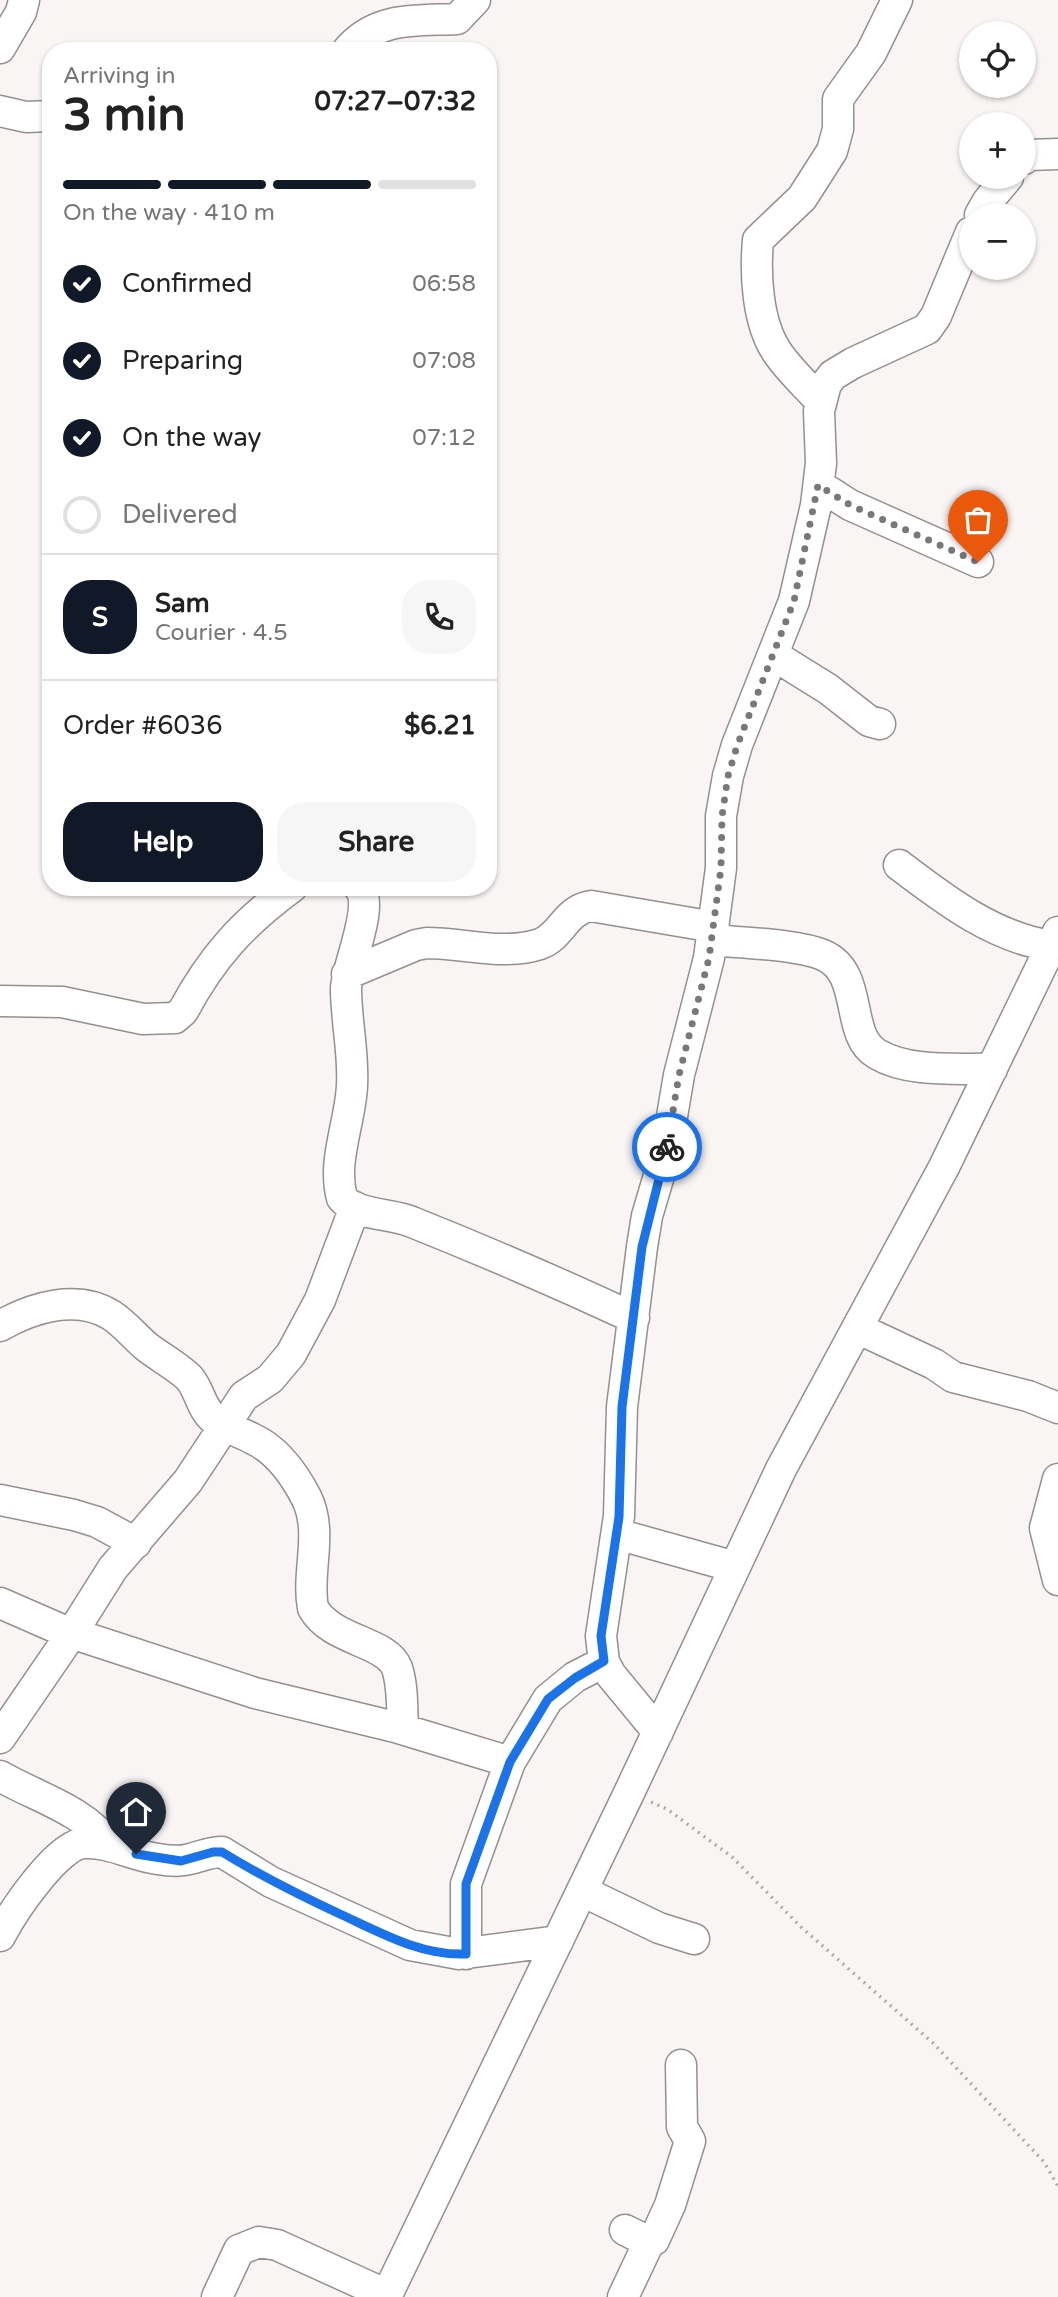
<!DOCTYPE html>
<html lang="en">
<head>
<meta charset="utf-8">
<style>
  body { margin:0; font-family:"Varela Round",sans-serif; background:#f6f6f6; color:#222; height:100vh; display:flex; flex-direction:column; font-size:26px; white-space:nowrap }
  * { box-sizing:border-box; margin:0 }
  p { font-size:23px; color:#767676 }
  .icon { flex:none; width:38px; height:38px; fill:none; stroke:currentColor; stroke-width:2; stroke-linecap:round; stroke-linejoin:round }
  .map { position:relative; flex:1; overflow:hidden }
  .details { position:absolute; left:42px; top:42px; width:455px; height:854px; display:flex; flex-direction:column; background:#fff; border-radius:28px; box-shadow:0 2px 5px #0004 }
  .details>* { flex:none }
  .buttons { position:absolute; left:959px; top:21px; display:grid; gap:14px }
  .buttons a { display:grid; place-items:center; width:77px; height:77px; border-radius:50%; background:#fff; box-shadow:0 2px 5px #0004; font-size:35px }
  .pin { position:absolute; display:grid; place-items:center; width:60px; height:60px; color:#fff; margin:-72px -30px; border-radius:50% 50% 50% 0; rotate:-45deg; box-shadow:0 0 7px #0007 }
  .pin .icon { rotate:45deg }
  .courier { position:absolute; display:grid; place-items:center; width:70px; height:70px; margin:-35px; border:5px solid #1a73e8; border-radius:50%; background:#fff; color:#222; box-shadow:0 2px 9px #0007 }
  .overview em { font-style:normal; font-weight:700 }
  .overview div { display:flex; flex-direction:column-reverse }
  .overview { display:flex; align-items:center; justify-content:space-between; height:119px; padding:0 21px }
  h1 { font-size:46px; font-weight:700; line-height:52px }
  .bar { display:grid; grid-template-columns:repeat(4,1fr); gap:10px 7px; align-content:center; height:84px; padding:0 21px }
  .bar i { height:9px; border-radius:5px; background:#e0e0e0 }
  .bar .current { background:#111827 }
  .bar p { grid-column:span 4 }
  .line { display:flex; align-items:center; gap:18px; padding:0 21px; border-top:2px solid #e0e0e0 }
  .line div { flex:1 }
  .round { display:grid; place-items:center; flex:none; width:74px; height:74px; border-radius:28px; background:#f6f6f6 }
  ol { padding:0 21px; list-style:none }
  li { display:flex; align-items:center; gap:21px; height:77px }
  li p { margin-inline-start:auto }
  li .icon { padding:7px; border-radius:50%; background:#111827; color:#fff; stroke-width:4 }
  li:last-child { color:#767676 }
  li i { width:38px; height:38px; border:4px solid #e0e0e0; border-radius:50% }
  .cta { display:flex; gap:14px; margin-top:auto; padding:14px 21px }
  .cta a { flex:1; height:80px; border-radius:28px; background:#111827; color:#fff; font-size:28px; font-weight:700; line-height:80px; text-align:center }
  .cta a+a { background:#f6f6f6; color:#222 }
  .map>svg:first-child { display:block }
</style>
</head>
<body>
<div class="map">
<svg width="1058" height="2297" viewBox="0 0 1058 2297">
  <rect width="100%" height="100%" fill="#f9f5f4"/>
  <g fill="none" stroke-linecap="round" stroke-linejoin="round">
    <g stroke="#94908f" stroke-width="33">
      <path id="minor" d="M0,48L21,12L24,0
        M347,51C376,16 416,21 457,19L475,0
        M0,111L26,117L51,116
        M1024,159L1029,155L1058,154
        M980,215L988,201L1008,177
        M820,401C806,385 789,370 777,352C757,322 755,274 758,240L802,198L832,151L838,129V99L871,53L897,0
        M819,485L850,505L978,562
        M775,656L828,689L869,721L880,724
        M899,865C945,900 993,937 1051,946
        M359,887C375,906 348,962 346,988C346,1021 354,1053 352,1086C350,1124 332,1161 342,1198C357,1216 391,1213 412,1222C487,1252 561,1284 634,1318
        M712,940C742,943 797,944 823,955C865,973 844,1035 877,1054C909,1073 957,1068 992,1069
        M347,974L416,945L427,943C465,943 503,956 540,944C562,936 565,910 591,906L714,927
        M0,1001L62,1002L143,1019L175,1018L183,1011C212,957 242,924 292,887
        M0,1326C33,1307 77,1294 111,1315C125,1324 135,1337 147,1347C157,1355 184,1371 190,1379C200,1391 201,1409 215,1420C226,1428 240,1432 253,1439C277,1450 294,1474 306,1497C324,1532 306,1572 313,1608C331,1641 387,1641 397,1668C403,1686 402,1710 403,1729
        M857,1328L934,1364L953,1377L1028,1396L1058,1408
        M1058,1479L1045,1528L1058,1580
        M0,1500L74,1515L97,1522L136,1543
        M617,1534L735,1567
        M0,1603L62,1630L255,1693L395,1727L510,1762
        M658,1732L611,1675L604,1662L601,1636L619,1516L622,1407L642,1247L647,1216L666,1152L679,1075L709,958L721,868V816L728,776L737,745L794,601L816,505L821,463L819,411L826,384L833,375L853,363L927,329L936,316L971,232
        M0,1738L72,1633L113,1568L188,1481L244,1396L270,1379L291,1354L320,1300L355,1207
        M0,1776C34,1796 87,1811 108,1845
        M582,1891L659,1928L694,1939
        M0,1936C12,1913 58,1843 85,1843C111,1842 133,1856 158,1859C169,1861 180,1862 190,1859C202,1856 210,1852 222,1852L271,1882L410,1945L459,1954L558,1941
        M466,1954V1884L510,1762L548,1699L575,1677L604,1662
        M625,2230L649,2242L654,2240L670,2205L690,2141L682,2127L681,2065
        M217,2297L239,2250L259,2242L277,2245L387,2295
        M386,2297L629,1793L781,1469L944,1167L1058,932
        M623,2297L649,2242"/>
    </g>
    <path stroke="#aeabaa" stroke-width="3.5" stroke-dasharray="2 5" stroke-linecap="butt" d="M651,1802L667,1809L732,1857L801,1927L933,2043L1044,2162L1058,2186"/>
    <use href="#minor" stroke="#fff" stroke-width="30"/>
  </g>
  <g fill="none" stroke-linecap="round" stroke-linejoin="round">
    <path stroke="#7a7777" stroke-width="7" stroke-dasharray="0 12.6" d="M667,1147L679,1075L709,958L721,868L722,816L728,776L737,746L794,601L818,485L850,505L978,562"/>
    <path stroke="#1a73e8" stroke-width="9" d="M136,1854L181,1861L213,1852H222C261,1876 301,1896 342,1915C381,1933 422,1956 466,1954V1884L510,1762L548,1699L575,1678L604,1661L601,1636L619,1517L622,1407L642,1247L667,1147"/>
  </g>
</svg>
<div class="buttons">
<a><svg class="icon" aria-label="locate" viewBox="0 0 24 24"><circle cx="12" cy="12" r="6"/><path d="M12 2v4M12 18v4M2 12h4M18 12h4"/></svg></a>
<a>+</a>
<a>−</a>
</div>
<div class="pin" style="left:978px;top:562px;background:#ea580c"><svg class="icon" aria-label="bag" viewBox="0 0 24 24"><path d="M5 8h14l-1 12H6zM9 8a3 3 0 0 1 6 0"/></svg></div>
<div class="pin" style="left:136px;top:1854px;background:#1f2937"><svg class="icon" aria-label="home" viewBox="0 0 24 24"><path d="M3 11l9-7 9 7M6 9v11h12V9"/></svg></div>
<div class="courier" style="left:667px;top:1147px"><svg class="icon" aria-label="bike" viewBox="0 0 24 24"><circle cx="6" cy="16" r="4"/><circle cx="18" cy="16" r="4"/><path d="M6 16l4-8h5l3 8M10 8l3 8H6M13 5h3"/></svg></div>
<section class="details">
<div class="overview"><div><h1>3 min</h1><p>Arriving in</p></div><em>07:27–07:32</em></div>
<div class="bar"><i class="current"></i><i class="current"></i><i class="current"></i><i></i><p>On the way · 410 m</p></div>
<ol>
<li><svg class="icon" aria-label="check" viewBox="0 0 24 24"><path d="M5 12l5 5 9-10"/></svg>Confirmed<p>06:58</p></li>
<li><svg class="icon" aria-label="check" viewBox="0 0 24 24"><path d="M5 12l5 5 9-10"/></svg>Preparing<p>07:08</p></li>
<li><svg class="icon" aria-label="check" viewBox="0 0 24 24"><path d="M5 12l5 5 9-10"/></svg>On the way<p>07:12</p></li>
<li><i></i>Delivered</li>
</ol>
<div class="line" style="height:126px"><b class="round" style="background:#111827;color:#fff">S</b><div><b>Sam</b><p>Courier · 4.5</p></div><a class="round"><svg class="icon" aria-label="phone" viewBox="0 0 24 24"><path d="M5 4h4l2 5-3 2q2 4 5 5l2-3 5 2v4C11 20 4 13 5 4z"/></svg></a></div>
<div class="line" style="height:91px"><div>Order #6036</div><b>$6.21</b></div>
<div class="cta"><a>Help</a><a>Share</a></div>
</section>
</div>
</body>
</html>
